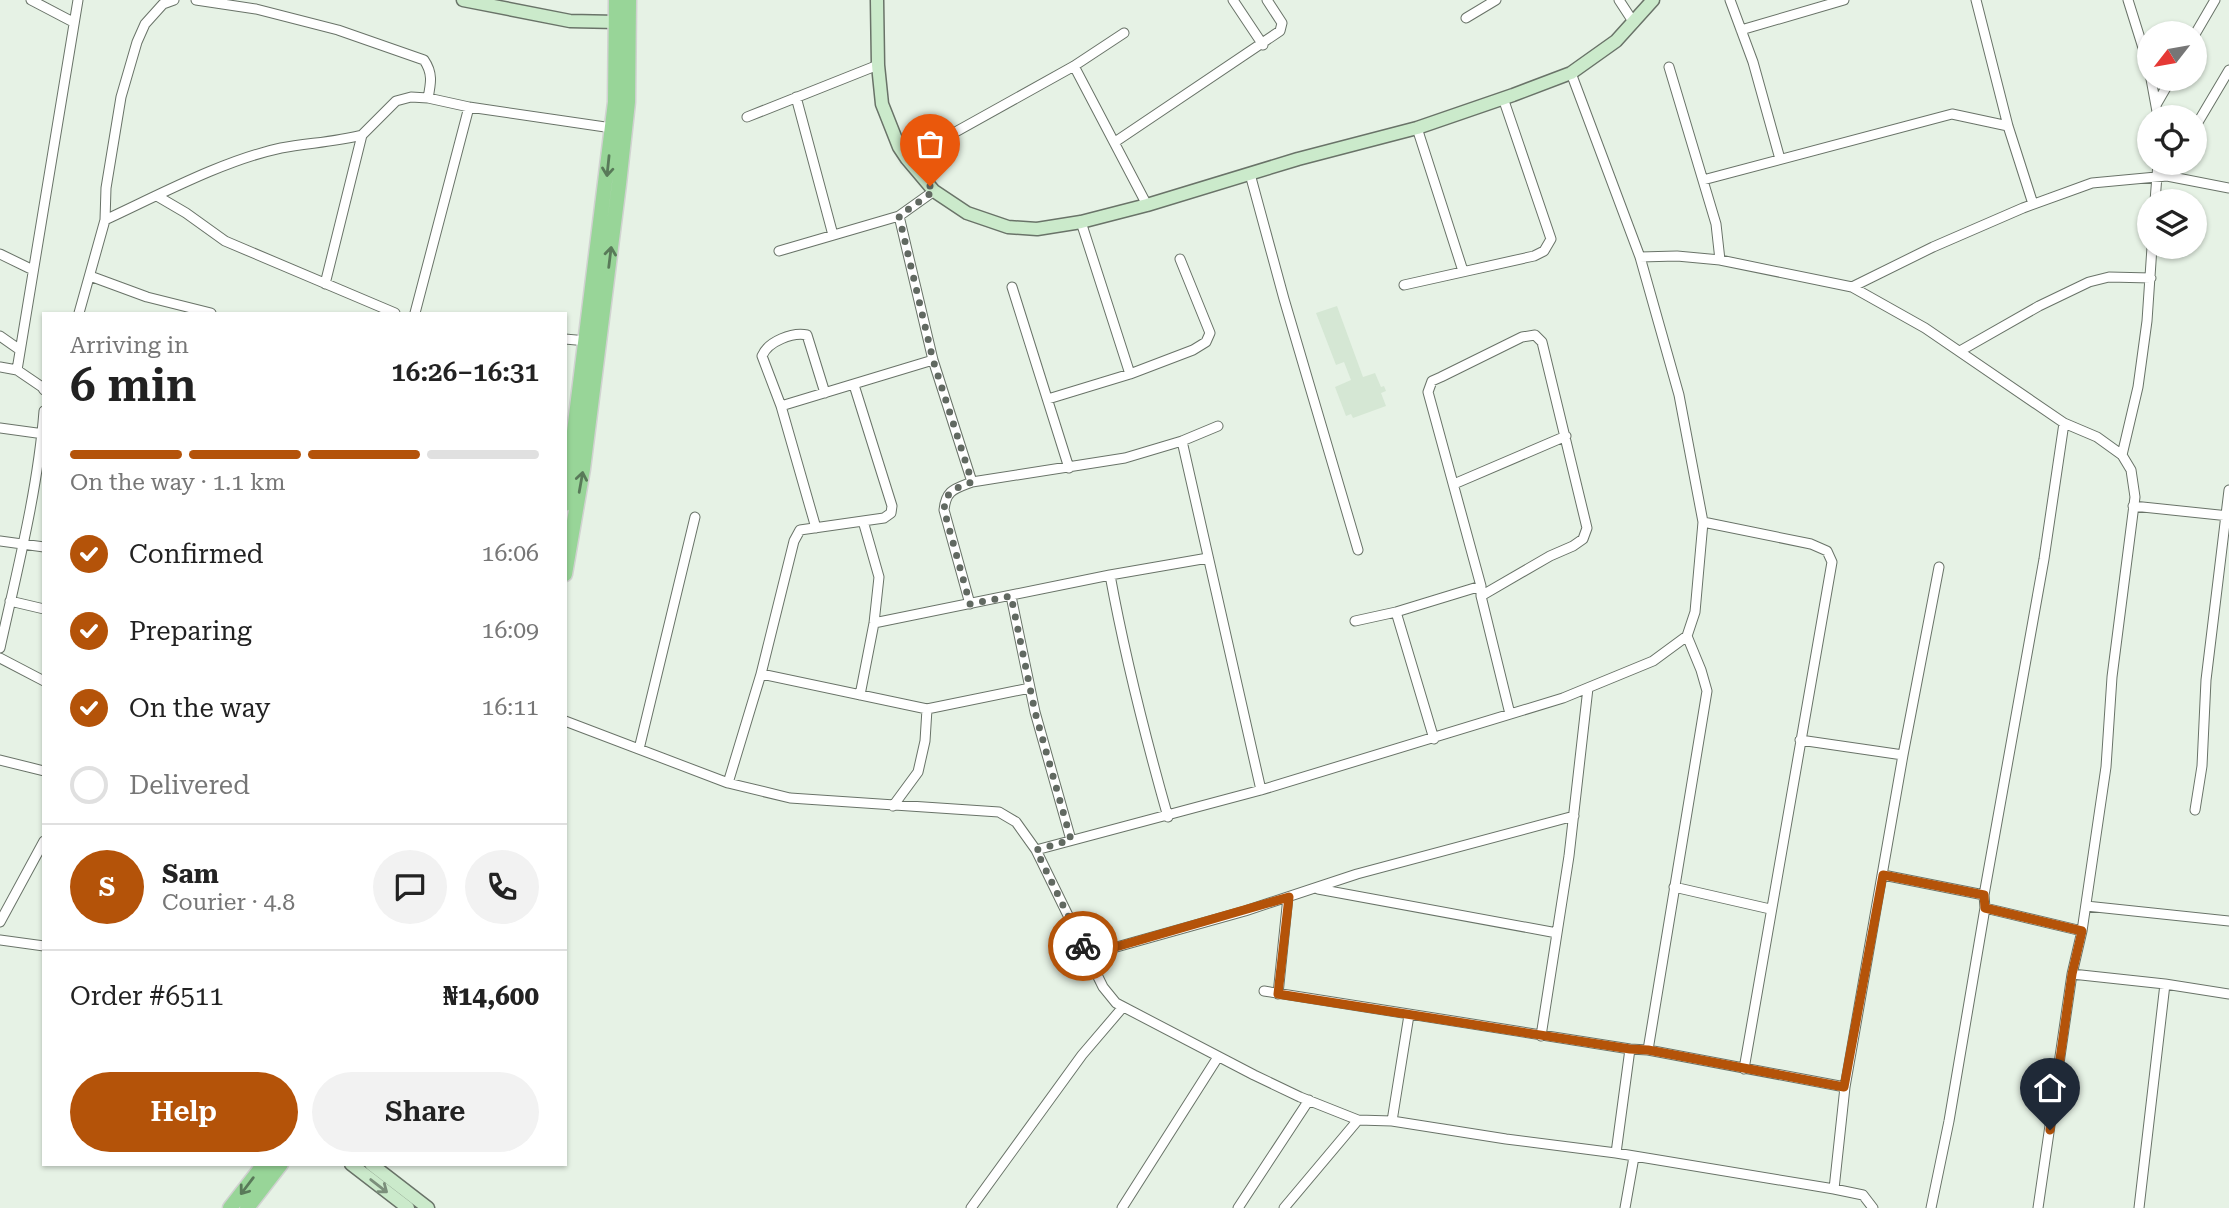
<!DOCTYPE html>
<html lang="en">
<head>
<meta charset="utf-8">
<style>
  body { margin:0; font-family:"Roboto Serif",serif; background:#f2f2f2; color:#222; height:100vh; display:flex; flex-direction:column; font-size:26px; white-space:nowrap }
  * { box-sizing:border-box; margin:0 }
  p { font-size:23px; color:#767676 }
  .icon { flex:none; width:38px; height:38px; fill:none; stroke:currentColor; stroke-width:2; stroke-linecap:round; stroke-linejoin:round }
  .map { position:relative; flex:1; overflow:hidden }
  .details { position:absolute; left:42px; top:312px; width:525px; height:854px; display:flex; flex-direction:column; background:#fff; border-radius:0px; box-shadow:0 2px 5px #0004 }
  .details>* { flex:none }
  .needle { width:46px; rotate:239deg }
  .buttons { position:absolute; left:2137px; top:21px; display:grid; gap:14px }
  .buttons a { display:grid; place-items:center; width:70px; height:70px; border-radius:50%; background:#fff; box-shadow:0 2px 5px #0004; font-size:35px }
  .pin { position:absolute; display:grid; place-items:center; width:60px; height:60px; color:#fff; margin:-72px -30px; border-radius:50% 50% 50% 0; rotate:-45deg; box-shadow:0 0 7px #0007 }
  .pin .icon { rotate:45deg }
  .courier { position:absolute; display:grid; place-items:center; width:70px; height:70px; margin:-35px; border:5px solid #b45309; border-radius:50%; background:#fff; color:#222; box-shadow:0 2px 9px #0007 }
  .head em { font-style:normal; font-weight:600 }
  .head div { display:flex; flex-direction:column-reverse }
  .head { display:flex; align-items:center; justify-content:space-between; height:119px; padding:0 28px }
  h1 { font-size:46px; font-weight:600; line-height:52px }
  .bar { display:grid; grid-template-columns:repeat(4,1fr); gap:10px 7px; align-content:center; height:84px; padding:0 28px }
  .bar i { height:9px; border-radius:5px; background:#e0e0e0 }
  .bar .current { background:#b45309 }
  .bar p { grid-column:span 4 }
  .line { display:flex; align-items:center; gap:18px; padding:0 28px; border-top:2px solid #e0e0e0 }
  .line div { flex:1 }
  .round { display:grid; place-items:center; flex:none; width:74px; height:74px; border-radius:37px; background:#f2f2f2 }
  ol { padding:0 28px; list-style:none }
  li { display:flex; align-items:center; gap:21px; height:77px }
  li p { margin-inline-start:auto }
  li .icon { padding:7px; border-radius:50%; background:#b45309; color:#fff; stroke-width:4 }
  li:last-child { color:#767676 }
  li i { width:38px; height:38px; border:4px solid #e0e0e0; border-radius:50% }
  .button { display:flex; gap:14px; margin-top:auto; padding:14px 28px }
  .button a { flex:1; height:80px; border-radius:42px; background:#b45309; color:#fff; font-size:28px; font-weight:600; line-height:80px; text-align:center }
  .button a+a { background:#f2f2f2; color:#222 }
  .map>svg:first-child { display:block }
</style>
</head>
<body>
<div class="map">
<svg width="2229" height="1208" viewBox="0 0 2229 1208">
  <rect width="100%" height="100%" fill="#e6f2e5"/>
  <path fill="#d5e7d4" d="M1337,306L1363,377L1375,373L1381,387L1384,386L1386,391L1381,393L1386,406L1353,418L1351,414L1346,416L1335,387L1351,380L1344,362L1336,365L1316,313Z"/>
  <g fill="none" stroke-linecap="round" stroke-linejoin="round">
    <g stroke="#697368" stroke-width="11">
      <path id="street" d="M31,0L73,22
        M196,0L256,9L338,30L424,60C433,73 431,83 428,98
        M1233,0L1263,45
        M1619,0L1634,23
        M1730,0L1753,62L1780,159
        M1976,0L2008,126L2033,204
        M2128,0L2149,67
        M1466,18L1496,0
        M1741,30L1844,0
        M2194,36L2215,0
        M1074,66L1147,205
        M1669,67L1716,224L1720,260
        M2151,79L2158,117
        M796,97L833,235
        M2156,105L2171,79
        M747,117L878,65
        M1417,128L1463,271
        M2194,129L2229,70
        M1115,142L1280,31L1282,23L1267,0
        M907,159L1074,66L1124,33
        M1250,174L1284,299L1358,550
        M2167,176L2175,163
        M1703,180L1952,114L2008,126
        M157,196L186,213L225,241L395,313
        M2155,201L2158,163
        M899,216L933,360L972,482
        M105,220C159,195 224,160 281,148C308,143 335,142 362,135
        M1081,222L1130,374
        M779,251L899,216L934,191
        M0,254L33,270
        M1640,257L1677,256L1720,260L1852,287L1925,328L2064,423L2097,437L2122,455L2131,470L2135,497L2112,677L2106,767L2082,931L2072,974L2038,1208
        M90,276L147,297L211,313
        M325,284L362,135L396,101L411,97L428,98L469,107L612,128
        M1404,285L1534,256L1544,251L1551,239L1503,98
        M1012,287L1069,468
        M1852,287L1933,247L2023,208L2092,183L2167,176L2229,188
        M79,313L105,220L106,188L121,97L137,42L145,24L163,4L174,0
        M415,313L469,107
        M0,336L20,350
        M565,339L587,341
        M1960,351L2039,306L2089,282L2109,277L2151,278
        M0,367L17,370L42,387L44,390
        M17,370L78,0
        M1048,399L1130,374L1193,350L1206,342L1210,333L1180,259
        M781,406L933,360
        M0,428L44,434
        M1182,441L1261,790
        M2122,455L2138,387L2147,321L2152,247
        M1454,484L1566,436
        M2133,506L2229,516
        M1703,522L1811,544L1827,551L1832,562L1744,1069
        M816,528L781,406L762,356C768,341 793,332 807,335L825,393
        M0,541L44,547
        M1110,575C1125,657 1145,736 1168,817
        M1011,596L1035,712L1071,840
        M1481,596L1550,556L1573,546L1583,539L1587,528L1542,342L1535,335L1522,337L1441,377L1432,381L1428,392L1481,586V596L1510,714
        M10,601L44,609
        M970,604L944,510C946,490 954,489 972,482L1125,458L1182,441L1218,426
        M1396,612L1434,739
        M1355,621L1396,612L1481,586
        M874,623L1110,575L1208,558
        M0,648C17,571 38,489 44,411
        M0,658L44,681
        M761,674L927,709L1030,688
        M860,695L874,623L879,577L863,521
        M565,721L728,783L790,798L999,812L1016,822L1036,850L1103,987L1116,1003L1254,1075L1300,1097L1358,1120L1392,1121L1506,1139L1616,1153L1834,1189L1863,1195L1873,1208
        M1800,740L1903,755
        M639,749L695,517
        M0,760L44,771
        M728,783L761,674L794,541L800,530L884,518L891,513L892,506L854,385
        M893,806L918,772L925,741L927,709
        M2195,810L2202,766L2206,680L2229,490
        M1036,850L1261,790L1563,698L1653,661L1687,636L1695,612L1703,522L1679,395L1640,257L1571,73
        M1883,875L1984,895
        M1674,887L1770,909
        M1318,889L1557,933
        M2086,906L2229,921
        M1985,908L2082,931
        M0,922L44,841
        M0,940L44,946
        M1088,955L1245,911L1357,874L1574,816
        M2072,974L2165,984L2229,994
        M1264,991L1630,1049L1648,1050L1845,1087
        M1278,994L1288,897
        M1541,1036L1569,856L1588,688
        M1648,1050L1707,691L1701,670L1687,636
        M1392,1121L1409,1015
        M1616,1153L1630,1049
        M1834,1189L1845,1087L1903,755L1939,567
        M971,1208L1082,1055L1123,1007
        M1122,1208L1218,1057
        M1238,1208L1309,1100
        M1284,1208L1358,1120
        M1625,1208L1634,1157
        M1931,1208L1949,1121L1985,908L1984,895L2044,559L2064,423
        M2139,1208L2165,984"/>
    </g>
    <g stroke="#697368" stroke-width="15">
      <path id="secondary" d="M463,0L570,21L617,22
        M877,0L878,65L882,104L899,147L907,159L934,191L967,213L1008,227L1037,229L1081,222L1147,205L1298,159L1417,128L1513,95L1571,73L1616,41L1653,0
        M351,1164L408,1208
        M371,1164L428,1208"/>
    </g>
    <g stroke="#d1d2d1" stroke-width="17">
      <path id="primary" d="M565,504L615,102L616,0
        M565,574L583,469L619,184L628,102L629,0
        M230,1208L264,1164
        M247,1208L281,1164"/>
    </g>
    <use href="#street" stroke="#fff" stroke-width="9"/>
    <use href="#secondary" stroke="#cbeacb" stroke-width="12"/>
    <use href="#primary" stroke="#98d598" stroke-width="14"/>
  </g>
  <defs><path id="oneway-shaft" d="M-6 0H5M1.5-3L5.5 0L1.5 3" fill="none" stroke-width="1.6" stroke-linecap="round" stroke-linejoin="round" transform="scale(1.75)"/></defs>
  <g stroke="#597a59">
    <use href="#oneway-shaft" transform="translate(608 166) rotate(96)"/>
    <use href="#oneway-shaft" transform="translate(610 257) rotate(-83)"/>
    <use href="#oneway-shaft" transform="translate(581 482) rotate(-80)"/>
    <use href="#oneway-shaft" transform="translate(247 1186) rotate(127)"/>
  </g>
  <use stroke="#7b8f7b" href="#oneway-shaft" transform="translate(379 1186) rotate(38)"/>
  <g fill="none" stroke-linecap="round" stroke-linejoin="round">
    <path stroke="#616961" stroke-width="7" stroke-dasharray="0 12.6" d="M930,186L934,191L899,216L933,360L972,482C954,489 946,490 944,510L970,604L1011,596L1035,712L1071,840L1036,850L1083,946"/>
    <path stroke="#b45309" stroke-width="9" d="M1083,946L1088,955L1289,897L1278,994L1630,1049L1648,1050L1844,1087L1883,875L1984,895L1985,908L2082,931L2072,974L2050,1130"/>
  </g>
</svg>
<div class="buttons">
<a><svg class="needle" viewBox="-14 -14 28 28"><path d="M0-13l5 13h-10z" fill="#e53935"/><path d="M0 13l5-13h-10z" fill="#767676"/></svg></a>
<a><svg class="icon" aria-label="locate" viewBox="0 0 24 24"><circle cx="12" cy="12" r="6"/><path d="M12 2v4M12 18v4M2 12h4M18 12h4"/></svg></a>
<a><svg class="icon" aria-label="layers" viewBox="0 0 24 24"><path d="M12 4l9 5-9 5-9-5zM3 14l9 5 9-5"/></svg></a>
</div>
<div class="pin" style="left:930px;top:186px;background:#ea580c"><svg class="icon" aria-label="bag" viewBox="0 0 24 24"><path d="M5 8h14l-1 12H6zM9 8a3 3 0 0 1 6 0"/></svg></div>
<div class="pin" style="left:2050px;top:1130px;background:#1f2937"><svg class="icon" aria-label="home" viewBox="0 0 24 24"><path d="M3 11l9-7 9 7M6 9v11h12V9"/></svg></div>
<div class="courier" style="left:1083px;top:946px"><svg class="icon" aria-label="bike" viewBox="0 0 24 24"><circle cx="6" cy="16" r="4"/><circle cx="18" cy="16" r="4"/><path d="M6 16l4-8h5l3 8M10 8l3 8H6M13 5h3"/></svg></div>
<section class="details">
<div class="head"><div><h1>6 min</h1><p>Arriving in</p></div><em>16:26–16:31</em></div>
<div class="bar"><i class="current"></i><i class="current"></i><i class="current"></i><i></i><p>On the way · 1.1 km</p></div>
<ol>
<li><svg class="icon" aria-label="check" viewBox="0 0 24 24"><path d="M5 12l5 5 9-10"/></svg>Confirmed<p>16:06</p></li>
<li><svg class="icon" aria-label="check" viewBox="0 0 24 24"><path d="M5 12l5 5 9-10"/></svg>Preparing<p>16:09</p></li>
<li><svg class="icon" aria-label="check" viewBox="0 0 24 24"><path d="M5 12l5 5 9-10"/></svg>On the way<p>16:11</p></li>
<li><i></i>Delivered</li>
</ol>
<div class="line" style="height:126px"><b class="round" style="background:#b45309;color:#fff">S</b><div><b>Sam</b><p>Courier · 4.8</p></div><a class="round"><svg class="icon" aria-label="chat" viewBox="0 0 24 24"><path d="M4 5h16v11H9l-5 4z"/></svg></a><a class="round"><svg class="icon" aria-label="phone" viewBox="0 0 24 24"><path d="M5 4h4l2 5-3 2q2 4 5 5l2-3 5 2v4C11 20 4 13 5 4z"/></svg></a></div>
<div class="line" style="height:91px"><div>Order #6511</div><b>₦14,600</b></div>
<div class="button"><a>Help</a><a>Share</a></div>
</section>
</div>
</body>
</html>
